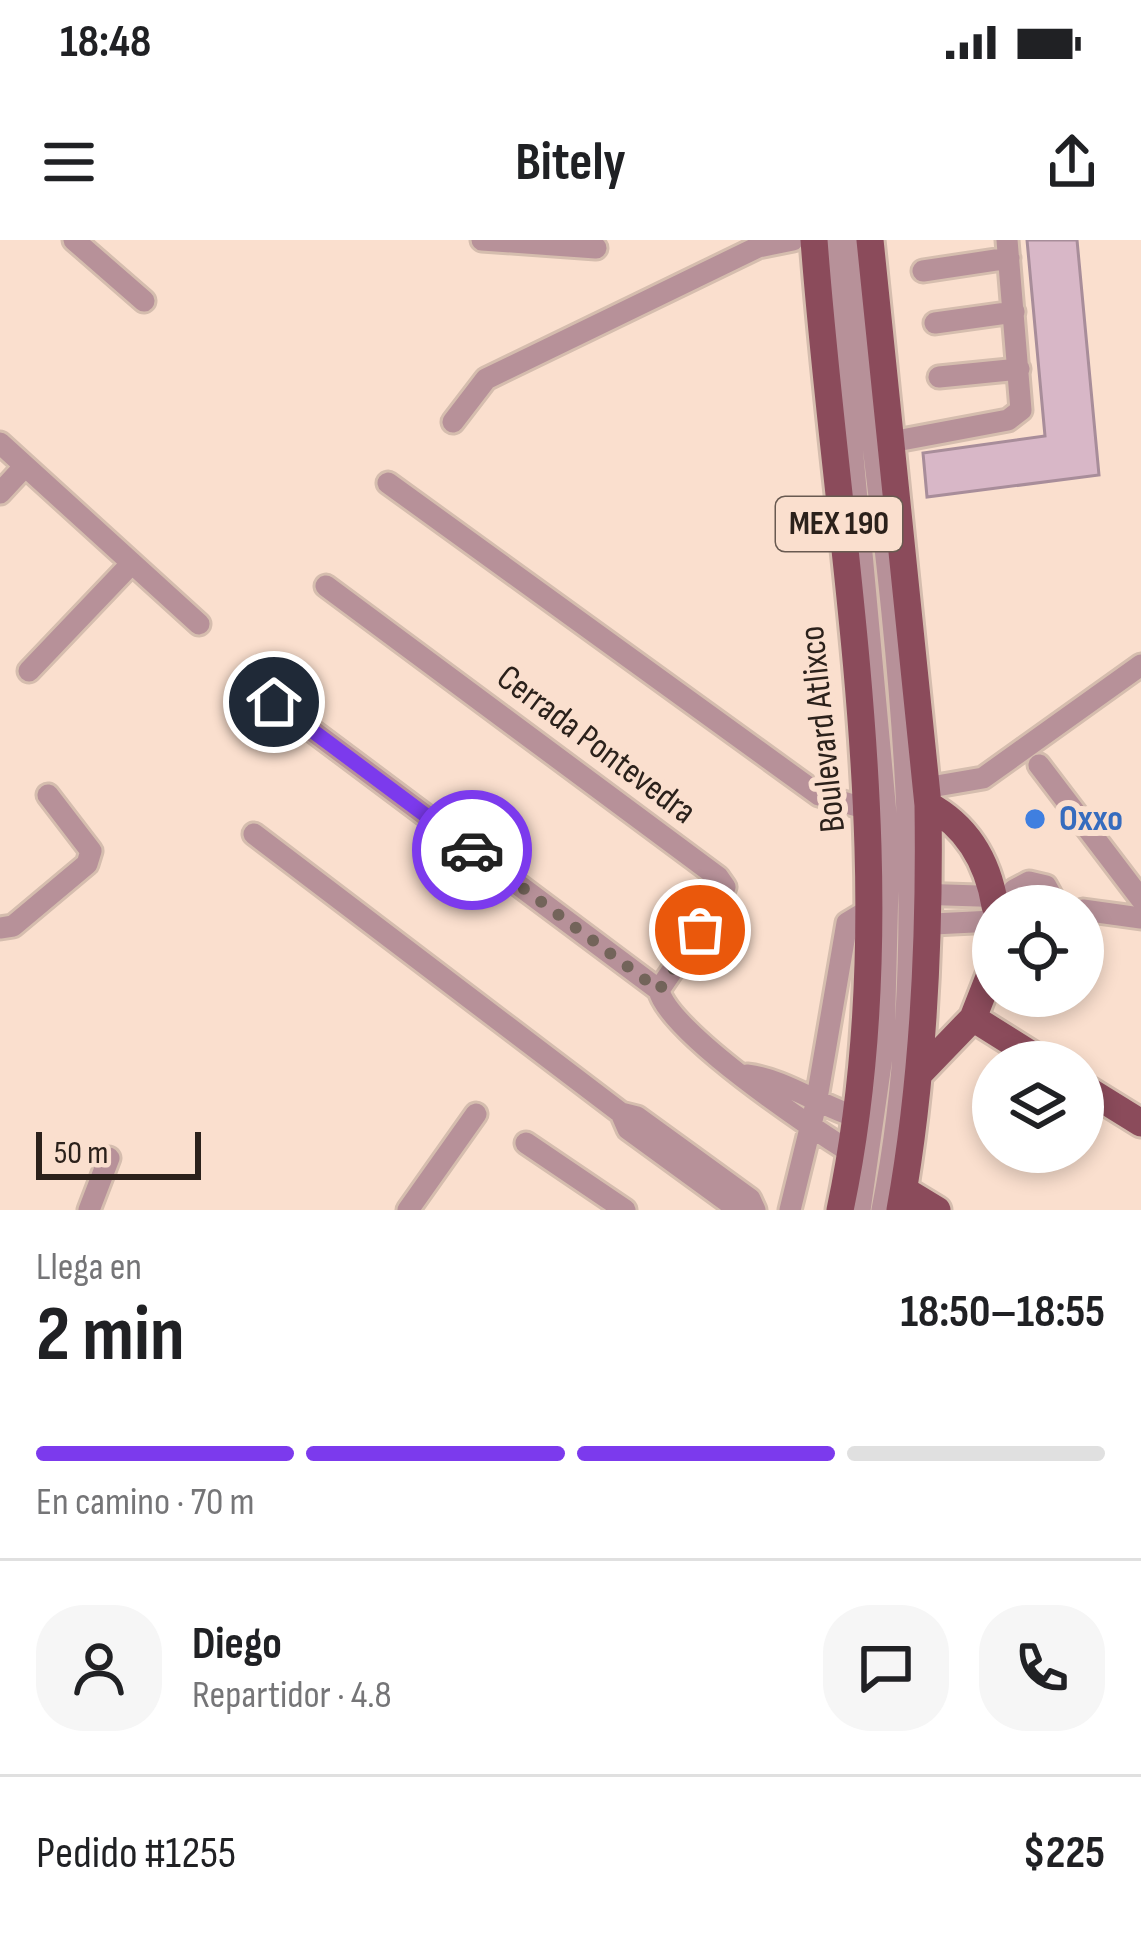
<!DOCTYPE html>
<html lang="es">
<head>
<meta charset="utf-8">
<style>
  body { margin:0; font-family:"Sofia Sans Condensed",sans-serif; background:#f6f6f6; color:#202124; height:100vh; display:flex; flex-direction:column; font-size:45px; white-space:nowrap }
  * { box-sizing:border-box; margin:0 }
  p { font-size:39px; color:#757577 }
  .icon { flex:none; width:66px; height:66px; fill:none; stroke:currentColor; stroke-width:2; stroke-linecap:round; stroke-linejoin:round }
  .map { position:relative; height:970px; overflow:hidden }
  .side { display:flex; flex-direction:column; background:#fff; flex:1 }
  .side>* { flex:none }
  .tools { position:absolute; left:972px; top:645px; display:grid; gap:24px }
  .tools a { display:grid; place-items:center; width:132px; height:132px; border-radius:50%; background:#fff; box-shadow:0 6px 18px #0003; font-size:60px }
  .scale { position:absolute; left:36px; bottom:30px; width:165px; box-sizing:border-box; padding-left:12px; border:6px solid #2b211b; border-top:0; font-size:33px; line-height:42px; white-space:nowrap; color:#2b211b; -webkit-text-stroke:9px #fadfce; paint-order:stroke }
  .pin { position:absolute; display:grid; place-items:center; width:102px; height:102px; color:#fff; margin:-51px; border:6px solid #fff; border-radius:50%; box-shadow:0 3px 12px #0007 }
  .courier { position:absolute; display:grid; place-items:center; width:120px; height:120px; margin:-60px; border:9px solid #7c3aed; border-radius:50%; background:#fff; color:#222; box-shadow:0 3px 15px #0007 }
  .overview em { font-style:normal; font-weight:700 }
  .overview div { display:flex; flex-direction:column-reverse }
  .overview { display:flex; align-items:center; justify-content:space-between; height:204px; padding:0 36px }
  h1 { font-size:78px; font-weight:700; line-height:90px }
  .bar { display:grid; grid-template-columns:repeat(4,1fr); gap:18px 12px; align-content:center; height:144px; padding:0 36px }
  .bar i { height:15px; border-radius:9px; background:#e0e0e0 }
  .bar .active { background:#7c3aed }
  .bar p { grid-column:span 4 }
  .line { display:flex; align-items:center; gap:30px; padding:0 36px; border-top:3px solid #e0e0e0 }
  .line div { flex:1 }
  .round { display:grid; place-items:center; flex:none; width:126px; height:126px; border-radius:48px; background:#f6f6f6 }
  .status { display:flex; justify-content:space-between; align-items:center; height:84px; padding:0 60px; background:#fff; direction:ltr }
  .status svg { height:33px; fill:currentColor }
  header { display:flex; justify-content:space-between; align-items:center; height:156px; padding:0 36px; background:#fff; font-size:54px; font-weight:700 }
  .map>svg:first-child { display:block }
</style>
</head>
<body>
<div class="status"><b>18:48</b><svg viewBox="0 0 49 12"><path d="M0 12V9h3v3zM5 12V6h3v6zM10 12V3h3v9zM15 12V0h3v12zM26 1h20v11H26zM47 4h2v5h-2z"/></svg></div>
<header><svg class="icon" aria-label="menu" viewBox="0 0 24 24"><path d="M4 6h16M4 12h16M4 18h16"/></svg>Bitely<svg class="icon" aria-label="share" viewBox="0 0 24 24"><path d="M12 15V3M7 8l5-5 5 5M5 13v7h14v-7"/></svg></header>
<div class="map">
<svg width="1141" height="970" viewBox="0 0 1141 970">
  <rect width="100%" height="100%" fill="#fadfce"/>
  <path fill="#d8b7c7" stroke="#a88d9a" stroke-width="3" d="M1027,0H1077L1099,235L927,257L923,213L1045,196Z"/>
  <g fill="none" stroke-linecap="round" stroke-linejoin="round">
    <g stroke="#d5bdae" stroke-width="27">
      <path id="minor" d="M74,0L144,61
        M482,0L596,8
        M833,0L889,606L884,803L860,970
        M849,0C883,320 945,650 882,970
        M923,31L1009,18
        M935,83L1014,72
        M939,137L1019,129
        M453,182L486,139L758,7L793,0
        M891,202L1008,180L1021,170L1007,0
        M0,203L199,384
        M388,243L819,555L867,569
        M0,253L25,226
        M326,346L718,637L725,647L720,660L659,750
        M29,431L132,323
        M274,462L659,750C667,791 811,888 852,913
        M1039,525L1141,659
        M925,548L983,538L1141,425
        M254,594L621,873L637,877L750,959L755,970
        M916,654L1009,657
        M1007,666L1014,650L1029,642L1046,646L1057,666
        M1083,670L1141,678
        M914,685L993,681
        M0,688L13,686L87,624L91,611L48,555
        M747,835C784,839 820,866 857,877
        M621,873L628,889L739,970
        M526,903L625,970
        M89,970L109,918
        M408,970L476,874
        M790,970L816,864L847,683L877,665"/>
    </g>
    <g stroke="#d5bdae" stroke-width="33">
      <path id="major" d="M814,0C838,322 908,650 840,970
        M870,0L928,565C930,700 924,836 900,970
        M928,565C967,586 988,622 995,666
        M973,778L1043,822
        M919,834L973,778L993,727
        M1083,847L1141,883
        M904,950L937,970"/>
    </g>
    <use href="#minor" stroke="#b79199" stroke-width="21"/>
    <use href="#major" stroke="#8b4b5b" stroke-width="27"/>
  </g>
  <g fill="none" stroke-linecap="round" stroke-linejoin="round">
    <path stroke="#73645a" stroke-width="12" stroke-dasharray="0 21.6" d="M472,610L659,750L700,690"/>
    <path stroke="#7c3aed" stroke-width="15" d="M274,462L472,610"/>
  </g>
  <circle fill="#3f7fe0" stroke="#fadfce" stroke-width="4.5" cx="1035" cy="579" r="12"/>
  <g text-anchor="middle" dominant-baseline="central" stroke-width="12" stroke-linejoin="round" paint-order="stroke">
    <rect fill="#fadfce" stroke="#695a51" stroke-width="3" x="776" y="257" width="126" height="54" rx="9"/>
    <g font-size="33" font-weight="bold" fill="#2b211b">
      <text x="839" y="284">MEX 190</text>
    </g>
    <g font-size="36" fill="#2b211b" stroke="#fadfce">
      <text transform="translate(823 489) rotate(-96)">Boulevard Atlixco</text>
      <text transform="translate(596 505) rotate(37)">Cerrada Pontevedra</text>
    </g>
    <g font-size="36" font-weight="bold" fill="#366cbe" stroke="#fadfce" text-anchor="start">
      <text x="1059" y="579">Oxxo</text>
    </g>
  </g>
</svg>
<div class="tools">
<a><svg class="icon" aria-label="locate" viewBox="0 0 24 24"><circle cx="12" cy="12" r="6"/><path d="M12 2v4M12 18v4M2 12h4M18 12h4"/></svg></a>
<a><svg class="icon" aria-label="layers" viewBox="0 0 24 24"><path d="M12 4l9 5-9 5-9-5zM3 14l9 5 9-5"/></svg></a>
</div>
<div class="scale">50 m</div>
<div class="pin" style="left:700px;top:690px;background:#ea580c"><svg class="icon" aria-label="bag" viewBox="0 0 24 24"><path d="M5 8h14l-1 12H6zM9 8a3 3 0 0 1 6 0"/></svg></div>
<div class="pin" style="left:274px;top:462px;background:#1f2937"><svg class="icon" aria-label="home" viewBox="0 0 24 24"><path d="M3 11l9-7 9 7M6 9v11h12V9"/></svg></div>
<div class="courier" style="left:472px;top:610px"><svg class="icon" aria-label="car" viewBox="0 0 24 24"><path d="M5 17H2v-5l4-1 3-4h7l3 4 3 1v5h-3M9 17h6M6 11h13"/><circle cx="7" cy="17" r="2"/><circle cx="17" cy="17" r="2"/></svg></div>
</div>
<section class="side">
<div class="overview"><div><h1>2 min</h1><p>Llega en</p></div><em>18:50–18:55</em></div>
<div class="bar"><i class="active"></i><i class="active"></i><i class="active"></i><i></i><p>En camino · 70 m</p></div>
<div class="line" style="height:216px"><a class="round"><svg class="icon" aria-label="person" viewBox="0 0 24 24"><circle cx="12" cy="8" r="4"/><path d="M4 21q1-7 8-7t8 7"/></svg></a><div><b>Diego</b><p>Repartidor · 4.8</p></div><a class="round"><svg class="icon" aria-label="chat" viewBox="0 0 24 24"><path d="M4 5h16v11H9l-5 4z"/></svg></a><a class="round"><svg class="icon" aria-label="phone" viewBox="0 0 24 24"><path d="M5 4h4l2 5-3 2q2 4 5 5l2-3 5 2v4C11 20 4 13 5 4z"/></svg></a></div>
<div class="line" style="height:156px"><div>Pedido #1255</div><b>$225</b></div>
</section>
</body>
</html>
